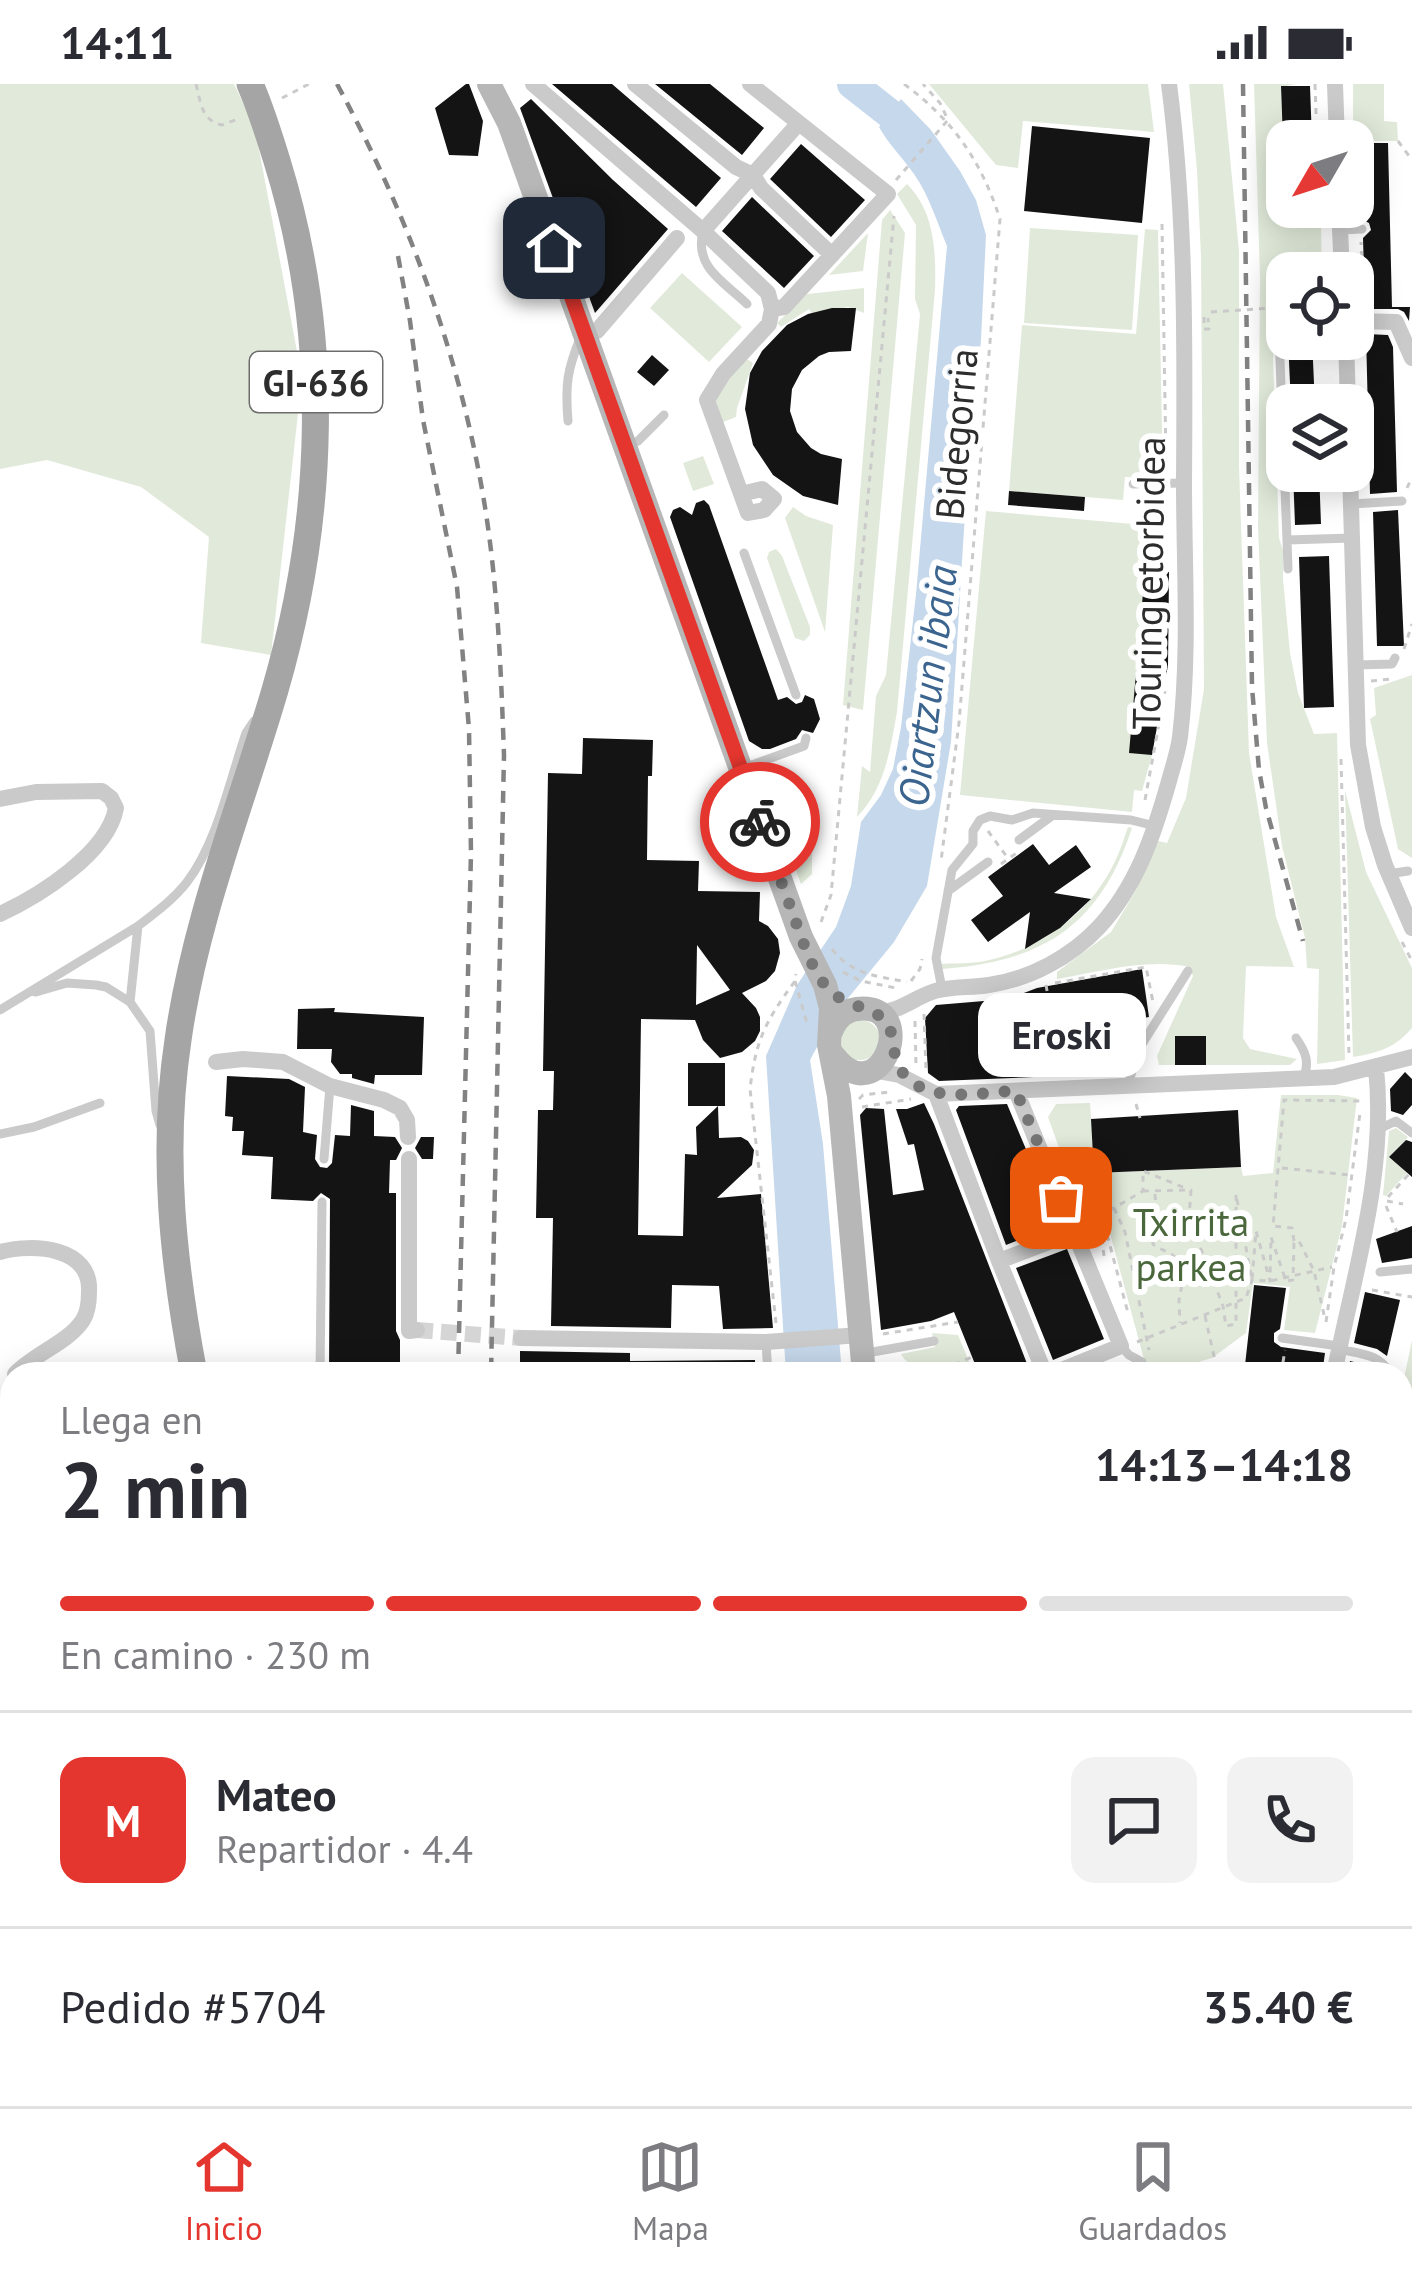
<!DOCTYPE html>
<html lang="es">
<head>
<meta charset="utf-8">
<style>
  body { margin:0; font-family:"PT Sans",sans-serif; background:#f2f2f3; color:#2b2b33; height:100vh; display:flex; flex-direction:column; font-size:45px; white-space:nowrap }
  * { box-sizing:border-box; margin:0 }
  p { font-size:39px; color:#7c7c81 }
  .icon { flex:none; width:66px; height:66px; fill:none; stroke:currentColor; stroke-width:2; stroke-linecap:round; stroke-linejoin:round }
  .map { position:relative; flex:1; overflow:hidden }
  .sheet { position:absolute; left:0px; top:1278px; width:1413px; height:744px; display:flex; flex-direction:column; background:#fff; border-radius:36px 36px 0 0; box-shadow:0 6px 30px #0003 }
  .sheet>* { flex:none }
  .needle { width:78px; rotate:231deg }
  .tools { position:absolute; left:1266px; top:36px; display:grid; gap:24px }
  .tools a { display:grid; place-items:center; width:108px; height:108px; border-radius:24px; background:#fff; box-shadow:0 6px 30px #0003; font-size:60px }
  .pin { position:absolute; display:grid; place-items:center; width:102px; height:102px; color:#fff; margin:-51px; border-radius:24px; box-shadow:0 6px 18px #0006 }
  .courier { position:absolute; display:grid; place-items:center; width:120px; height:120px; margin:-60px; border:9px solid #e4362e; border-radius:50%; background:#fff; color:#222; box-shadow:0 3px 15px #0007 }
  .bubble { position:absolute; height:84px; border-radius:24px; background:#fff; box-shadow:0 6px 30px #0003; font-size:39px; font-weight:800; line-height:84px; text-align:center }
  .summary em { font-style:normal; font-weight:800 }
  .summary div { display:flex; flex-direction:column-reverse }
  .summary { display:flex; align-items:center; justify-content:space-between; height:204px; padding:0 60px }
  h1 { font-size:78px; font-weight:800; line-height:90px }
  .bar { display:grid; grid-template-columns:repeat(4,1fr); gap:18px 12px; align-content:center; height:144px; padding:0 60px }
  .bar i { height:15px; border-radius:9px; background:#e1e1e2 }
  .bar .active { background:#e4362e }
  .bar p { grid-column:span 4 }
  .line { display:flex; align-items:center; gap:30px; padding:0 60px; border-top:3px solid #e1e1e2 }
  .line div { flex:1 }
  .round { display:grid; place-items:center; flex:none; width:126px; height:126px; border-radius:24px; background:#f2f2f3 }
  .status { display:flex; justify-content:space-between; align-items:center; height:84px; padding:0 60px; background:#fff; direction:ltr }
  .status svg { height:33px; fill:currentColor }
  .menu { display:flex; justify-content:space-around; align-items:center; height:168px; border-top:3px solid #e1e1e2; background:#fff; font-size:33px; color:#7c7c81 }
  .menu a { display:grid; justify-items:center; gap:6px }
  .menu .active { color:#e4362e }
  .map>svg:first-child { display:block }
</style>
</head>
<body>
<div class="status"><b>14:11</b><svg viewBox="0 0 49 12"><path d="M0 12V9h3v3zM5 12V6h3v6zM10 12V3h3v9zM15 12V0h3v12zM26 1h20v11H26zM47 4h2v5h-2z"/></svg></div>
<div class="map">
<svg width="1412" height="2022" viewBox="0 0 1412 2022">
  <rect width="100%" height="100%" fill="#fff"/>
  <path fill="#e1eada" d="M0,0H234L255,44L302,294L271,571L201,559L209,453L141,403L47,376L0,385Z
    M929,0H1148L1154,48L1023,37L1018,84L996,81Z
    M1189,0H1223L1239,167V382L1249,669L1276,833L1294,883L1246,882L1243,954L1250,965L1297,975L1290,981H1206V953L1175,981H1159L1157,972L1193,892L1189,883C1147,874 1099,888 1057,895V888L1111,848L1135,808L1158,757L1167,759L1186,714L1204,605L1201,173L1197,86Z
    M1254,0H1296L1281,3L1285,132L1283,142H1321L1322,189H1287V230L1281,231L1273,274L1279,454L1283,466V495L1290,569L1298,609L1314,650L1337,649L1345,976L1317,980L1319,885L1307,884L1305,854L1282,762L1267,659L1258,444L1260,193Z
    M1353,0H1384V37L1397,38L1398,57H1353Z
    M907,100C935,128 936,168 935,206L897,628C890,667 885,704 857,733L862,682L870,688L876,612L886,591L920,230L915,215L916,141L897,110Z
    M890,126L905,149L863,626L843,621L882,136Z
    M1030,144L1138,151L1132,246L1024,239Z
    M1145,145L1158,146L1163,394L1125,393L1123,416L1009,407L1022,241L1136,250Z
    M868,149L863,187L829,191Z
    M682,189L742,243L709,278L650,224Z
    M864,204V229L848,223L812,230L809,225L781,243L777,239L807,210Z
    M747,275L753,279L737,324L736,333L723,338L715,314L726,296Z
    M703,372L714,400L693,407L683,379Z
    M793,423L806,432L833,441L825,548L785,434Z
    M986,427L1156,442L1169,488L1168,581L1152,671L1142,707L1134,706L1132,728L960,711Z
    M776,465L782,472L810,543V551L804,557L795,554L767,474L769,468Z
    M1412,591V774L1398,765L1370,635L1376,631L1374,604Z
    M765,680L787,743L817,731L814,741L804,743L796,753L800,761L812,765V790L801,800L757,684Z
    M1345,706L1366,788L1412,884V944C1395,964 1378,969 1353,973Z
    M1128,743L1132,744C1100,842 1042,878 942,885L938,880C953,879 970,880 985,877C1036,867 1085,833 1110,787C1118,773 1123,758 1128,743Z
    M840 956a20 20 0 1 1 40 0a20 20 0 1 1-40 0Z
    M1281,1011H1338L1357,1014L1342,1142L1315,1249L1284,1246L1290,1203L1253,1199L1246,1249L1212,1274L1157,1290H1148L1105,1131L1095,1133L1092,1127L1083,1130L1048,1033L1056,1020L1090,1019L1095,1089L1241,1083L1243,1092L1273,1089Z
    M1396,1044L1408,1053L1389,1073L1407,1089L1386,1112L1383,1111L1389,1047Z
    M1031,1072L1060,1145L1035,1153L1031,1132L1014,1077Z
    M932,1249L958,1251L973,1287L971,1290H937L933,1283C919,1279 909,1285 901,1270L935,1263Z
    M1412,1256V1374L1401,1370V1309Z"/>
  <path fill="#c6d8eb" d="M901,15L931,46L960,87L976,116L986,151L981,256L964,445L951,658L927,802L894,858L835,930L810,976L823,1060L842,1290H786L766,972L797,901L836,843L851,802L861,738L881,711L893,685L901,643L916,510L947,162C937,138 929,111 914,90C903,74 889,61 879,43Z
    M836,2010H889L887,2022H834Z"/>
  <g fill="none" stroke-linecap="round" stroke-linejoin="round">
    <path stroke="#c6d8eb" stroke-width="30" d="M852,0L889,29L915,55"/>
  </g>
  <path fill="#141414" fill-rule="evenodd" d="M466,0H469L483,37L478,72L449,71L435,24Z
    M552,0H612L721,94L696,123Z
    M655,0H710L764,44L742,71Z
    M1281,2H1310L1312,57H1283Z
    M531,15L613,96L668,145L595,229L520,24Z
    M1032,42L1150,54L1142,139L1024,127Z
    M1364,59H1388L1392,223H1410L1409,237L1404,228L1398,225H1365L1363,154L1371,146L1369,139L1363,136L1362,116L1370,108L1368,102L1362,98L1370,90L1368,84L1361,80V76L1368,68Z
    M801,60L865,116L831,153L770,95Z
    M752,113L814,172L784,204L722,147Z
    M832,224H856L851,267L829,268L819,272L802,286L792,305L790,327L797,348L811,364L821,370L842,375L838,421L803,412L773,391L753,361L745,325L750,289L762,267L787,241L808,230Z
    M1366,250L1388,251L1393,263L1397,408L1370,410Z
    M1288,255H1312L1315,321H1291Z
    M652,271L669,286L654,302L637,288Z
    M1293,387H1319L1321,440L1295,441Z
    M1009,407L1085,413L1084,427L1008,421Z
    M704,416L709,421L778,616L787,613L796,620L802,618L805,611L814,615L820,635L813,649L802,646L796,655L770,665H762L749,657L670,433L673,426L680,423L692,431L696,419Z
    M1398,426L1404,562H1377L1373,428Z
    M1329,472L1334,623L1304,624L1299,473Z
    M1145,486L1169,488L1168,581L1152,671L1129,669Z
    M583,654L653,656L652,692H648L647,776L699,777L698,807L760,808L759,837L768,842L778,855L780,869L775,887L766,897L742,909L756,924L760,933V947L755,957L742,968L720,974L703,956L695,936L641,935L638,1151L683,1152L685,1070L697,1071L696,1043L718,1022L719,1054L741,1053L748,1057L754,1066L752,1081L717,1114L761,1110L773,1244L723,1245L719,1202L672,1201L671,1244L551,1242L553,1134H536L538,1026H553L554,987H543L548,689L582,690ZM697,861L730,906L696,921Z
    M1033,760L1049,781L1076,761L1091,783L1054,809L1091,815L1060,844L1025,865L1030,828L988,858L971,836L1003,812L988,793Z
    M1142,885L1149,933L1120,938L1100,935L1053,943L1046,950L1047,957L1055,961L1103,953L1106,990L939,997L928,989L925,934L936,921L1008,915L1037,904Z
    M335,924L334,928L424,933L422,991H375L374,1000L352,994V990H340L331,978L332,965H297L298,925Z
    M1175,952H1206V981H1175Z
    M688,979H725V1022H688Z
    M1405,988L1412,995V1021L1403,1031L1391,1027L1390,1005Z
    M227,992L289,995L305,1003L303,1048L317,1051L315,1075L320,1083L327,1084L332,1079L335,1051L350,1052L351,1021L374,1027V1052L395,1053L402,1064L396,1076H390L389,1109H396V1247L400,1256V1290H329L330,1115L321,1109L313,1117L271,1115L273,1073L242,1071L244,1047H232L233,1033L225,1032Z
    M924,1019L934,1040L1031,1290H979L954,1228L931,1237L881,1246L860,1031L866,1024L884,1025L893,1111L924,1106L914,1060L908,1061L896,1025H907Z
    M1007,1020L1028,1070L1013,1075L1031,1128L1034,1150L1006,1161L956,1026L959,1022Z
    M1238,1026L1241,1083L1094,1089L1091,1035Z
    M421,1053H434L433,1075H422L415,1064Z
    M1406,1056L1412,1058V1093L1389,1073Z
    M1412,1142V1174L1382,1179L1376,1155Z
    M1067,1165L1104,1255L1053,1276L1016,1184Z
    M1254,1201L1286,1204L1280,1245L1274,1249V1258L1281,1263L1325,1269L1322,1290H1244Z
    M1365,1208L1400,1216L1387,1272L1377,1265L1354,1259Z
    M520,1267L630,1269V1277L755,1276V1290H520Z
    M1350,1277L1370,1282L1379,1290H1347Z"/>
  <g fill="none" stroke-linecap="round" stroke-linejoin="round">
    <path stroke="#d5d5d5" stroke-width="16" stroke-dasharray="16 8" stroke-linecap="butt" d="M417,1246L521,1254"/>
    <path stroke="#cacaca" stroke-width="3" stroke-dasharray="6 6" stroke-linecap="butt" d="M196,0C201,19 201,36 222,41L238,35
      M904,0C954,37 981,77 1000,135L959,639L941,777
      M1315,0L1317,57
      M282,14L309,0
      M1398,57L1412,76
      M896,96L948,36L940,19L923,0
      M1318,123L1321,134
      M1162,140L1166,376
      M1357,219L1363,211L1361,158
      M1204,233V245H1209L1208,234
      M1354,334L1355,373
      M1407,404L1412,393
      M1404,565L1412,540
      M1371,597L1391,595
      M1341,675L1349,971
      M1145,716L1165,607
      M988,747L1007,773
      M1001,780L1018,768
      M821,838L831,811L894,132
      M1402,858L1412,877
      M832,865C852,891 877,892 907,898
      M843,888L861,897L896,904
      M795,897L808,943
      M911,897L920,885L922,875
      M1055,899L1146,883L1153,918
      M1046,901L1053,939
      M924,930L926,986
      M915,937L916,981
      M859,1015L863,1011L889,1008
      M1136,1020L1140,1034
      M862,1023L911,1015
      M1282,1084L1350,1091
      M1143,1107L1191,1106L1189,1134L1223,1222L1226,1242L1236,1240V1110L1252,1196L1256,1147L1270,1197L1271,1153L1286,1197L1293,1196L1294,1159L1299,1157L1314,1187L1325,1235
      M1155,1110L1157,1141L1152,1151L1153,1160C1158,1165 1165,1166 1171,1170C1190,1182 1181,1200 1179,1217C1179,1224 1180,1232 1180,1239
      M1388,1113L1409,1090
      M1387,1117L1403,1120
      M1386,1122L1397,1148
      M1114,1124L1125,1148L1149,1266
      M1087,1135L1114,1124L1143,1107V1087L1185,1104
      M1294,1157L1292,1144L1273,1142L1284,1016L1361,1017
      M1104,1172L1100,1141L1104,1139L1128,1229
      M1372,1206L1412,1213
      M1205,1232L1218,1290
      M1326,1238L1334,1183L1346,1135L1360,1029
      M776,1239L750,1005C756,954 766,937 795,897L796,890
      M883,1250L958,1238
      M1137,1258L1246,1214L1252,1196L1270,1197L1332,1183
      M885,1286L912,1290
      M932,1290L972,1273
      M1184,1290L1215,1282
      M1281,1290L1285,1266
      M1401,1376L1412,1379
      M809,2012L828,2017
      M570,2022V2010H575
      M823,2022L826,2010
      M827,2022L830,2010"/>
    <path stroke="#cacaca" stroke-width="9" d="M1353,67H1359
      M1353,89H1361
      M1353,107H1361
      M1340,146L1362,145
      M703,147C694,183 723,197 747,220
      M1279,251L1287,456L1352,454
      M568,337C565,301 567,286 581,252
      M630,361L638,357L664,331
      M1133,400L1184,399
      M1351,420L1402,417
      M1287,456L1288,485
      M744,469L796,611
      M1356,581L1392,580L1395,574
      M746,683L804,662L806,654
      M1019,756L1053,731
      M1388,790L1408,787
      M948,807L988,778
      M942,905L936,874L952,786L973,760V747L980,736L990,732L1012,736L1033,729L1131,736L1155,742
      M36,908L67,899L96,901L106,903L130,918L150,947L156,1027L160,1041
      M130,918L138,842
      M0,926L138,842C155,829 174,815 187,798C217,759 230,696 246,649L254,637
      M1055,952L1102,944L1147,951
      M1296,954C1306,968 1310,979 1303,995
      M1128,1002L1137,968L1188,887
      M1379,1045L1396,1037L1412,1049
      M0,1050L34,1043L100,1019
      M324,1075L330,1002
      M1380,1188L1412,1185
      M1282,1254L1339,1262
      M766,1259L768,1290
      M1121,1262L1129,1271L1142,1278
      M1339,1265C1358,1270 1379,1269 1389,1288
      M867,1269L934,1257
      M320,1290L322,1118
      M334,2010V2022
      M368,2022V2010"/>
    <path stroke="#cacaca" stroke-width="16" d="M533,0L703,147L768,209L772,225L769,240L723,290L707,316L748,429L764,426L774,415L762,405L741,410
      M635,0L736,83L753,91L761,104L832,171
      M750,0L888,110L784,223L772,225
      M1335,0L1337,57
      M1339,123L1342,189
      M703,147L798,40
      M1353,237L1396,238L1412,274
      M597,247L677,154
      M1346,255L1348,321
      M1350,387L1358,661L1373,743L1385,781L1412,844
      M0,715L36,708L102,707L111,714L116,724C108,769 39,812 0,830
      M876,929C900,928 913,914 935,907C952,902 971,904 989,901C1030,895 1071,873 1099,843C1137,802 1154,750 1169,697C1173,682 1178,668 1180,653C1190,569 1184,483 1184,399C1185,266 1186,131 1169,0
      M216,978L243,975L283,978L330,1002L384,1016L400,1024L407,1036L408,1053
      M872,986L899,991L936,1010L1334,993L1412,973
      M1016,1007L1121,1262L1052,1290
      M936,1010L999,1177L1045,1290
      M409,1075V1247L417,1246
      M0,1168C33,1159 92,1163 89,1208C89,1218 88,1228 83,1236C69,1258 34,1270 15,1290
      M999,1177L1075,1148
      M521,1254L766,1258L860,1251
      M1334,1290C1354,1190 1387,1087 1376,984
      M1401,1736L1412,1714
      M1401,1782L1412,1786
      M1401,1848L1412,1854
      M1401,2009H1412
      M1140,2010L1150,2022
      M1224,2010L1249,2022
      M1282,2010L1286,2022
      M1305,2010H1361
      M543,2022V2010
      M998,2022L1003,2010
      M1116,2022L1131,2010"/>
    <path stroke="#b7b7b7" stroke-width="24" d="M489,0L509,39L801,853L825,901L831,924L829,961L839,1012L864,1290
      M830,950C835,937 842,927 857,925C922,917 881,1033 833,971
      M913,2022L915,2010"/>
    <path stroke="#a5a5a5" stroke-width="27" d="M194,1290C173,1179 161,1068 178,956C195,835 241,722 275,606C326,431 331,251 277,77C269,51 261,25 250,0
      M246,2022L247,2010"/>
    <path stroke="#828282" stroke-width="4.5" stroke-dasharray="12 9" stroke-linecap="butt" d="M337,0C409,133 461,274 485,423C498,505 501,588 504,671L491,1290
      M1243,0L1252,603L1259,686L1266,724L1303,857
      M398,172L410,237L423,336L457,503L469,645L471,769L458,1290
      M441,2022V2010
      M474,2022V2010"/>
    <path stroke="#cacaca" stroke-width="3" stroke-dasharray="6 6" stroke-linecap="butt" d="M1211,228L1287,223"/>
  </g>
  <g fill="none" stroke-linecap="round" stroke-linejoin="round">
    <path stroke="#767676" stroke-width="12" stroke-dasharray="0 21.6" d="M760,738C771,770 783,802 794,833C802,855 810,881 824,900C842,924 873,921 886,938C895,950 892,968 898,981C919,1023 978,1008 1016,1007L1061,1114"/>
    <path stroke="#e4362e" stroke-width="15" d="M554,164L760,738"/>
  </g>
  <g text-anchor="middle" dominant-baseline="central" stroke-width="12" stroke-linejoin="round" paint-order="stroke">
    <rect fill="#fff" stroke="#6c6c6c" stroke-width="3" x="250" y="268" width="132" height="60" rx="9"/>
    <g font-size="36" font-weight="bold" fill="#2d2d2d">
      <text x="316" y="298">GI-636</text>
    </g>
    <g font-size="39" fill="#2d2d2d" stroke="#fff">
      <text transform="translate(956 350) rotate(-85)">Bidegorria</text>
      <text transform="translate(1148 499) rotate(-89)">Touring etorbidea</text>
    </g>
    <g font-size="39" fill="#4a683b" stroke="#fff">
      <text x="1191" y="1137">Txirrita<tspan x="1191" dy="45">parkea</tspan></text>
    </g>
    <g font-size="42" font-style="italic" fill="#3b648e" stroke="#fff">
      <text transform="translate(927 602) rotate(-83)">Oiartzun ibaia</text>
    </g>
  </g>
</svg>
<div class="tools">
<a><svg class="needle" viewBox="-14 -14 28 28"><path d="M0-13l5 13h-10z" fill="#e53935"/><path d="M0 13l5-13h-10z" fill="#7c7c81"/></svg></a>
<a><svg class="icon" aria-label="locate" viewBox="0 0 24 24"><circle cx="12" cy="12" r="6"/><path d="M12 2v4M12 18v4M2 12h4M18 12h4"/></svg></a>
<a><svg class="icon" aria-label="layers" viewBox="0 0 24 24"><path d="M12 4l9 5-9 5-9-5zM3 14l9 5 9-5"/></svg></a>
</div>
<div class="pin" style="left:1061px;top:1114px;background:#ea580c"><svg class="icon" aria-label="bag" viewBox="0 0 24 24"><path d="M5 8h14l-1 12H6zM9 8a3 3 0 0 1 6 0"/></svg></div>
<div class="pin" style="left:554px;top:164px;background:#1f2937"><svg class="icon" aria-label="home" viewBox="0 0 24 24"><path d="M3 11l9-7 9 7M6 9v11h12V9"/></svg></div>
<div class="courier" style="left:760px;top:738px"><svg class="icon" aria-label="bike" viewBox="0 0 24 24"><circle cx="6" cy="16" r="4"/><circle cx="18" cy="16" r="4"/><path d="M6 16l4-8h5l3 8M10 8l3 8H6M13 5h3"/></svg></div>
<div class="bubble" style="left:978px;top:909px;width:168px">Eroski</div>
<section class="sheet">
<div class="summary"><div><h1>2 min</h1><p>Llega en</p></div><em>14:13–14:18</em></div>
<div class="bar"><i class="active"></i><i class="active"></i><i class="active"></i><i></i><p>En camino · 230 m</p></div>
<div class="line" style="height:216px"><b class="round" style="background:#e4362e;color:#fff">M</b><div><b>Mateo</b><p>Repartidor · 4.4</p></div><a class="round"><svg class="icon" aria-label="chat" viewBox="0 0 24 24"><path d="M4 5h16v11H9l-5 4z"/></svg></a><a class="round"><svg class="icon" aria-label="phone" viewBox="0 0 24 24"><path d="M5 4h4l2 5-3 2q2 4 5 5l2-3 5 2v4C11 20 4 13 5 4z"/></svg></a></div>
<div class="line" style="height:156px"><div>Pedido #5704</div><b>35.40 €</b></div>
</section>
</div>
<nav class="menu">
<a class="active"><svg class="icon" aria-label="home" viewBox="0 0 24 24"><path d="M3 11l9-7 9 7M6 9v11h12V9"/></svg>Inicio</a>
<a><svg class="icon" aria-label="map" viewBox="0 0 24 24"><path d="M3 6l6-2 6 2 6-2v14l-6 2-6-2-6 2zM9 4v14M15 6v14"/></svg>Mapa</a>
<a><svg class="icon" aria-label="saved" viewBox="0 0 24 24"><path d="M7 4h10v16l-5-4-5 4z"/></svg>Guardados</a>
</nav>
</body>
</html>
